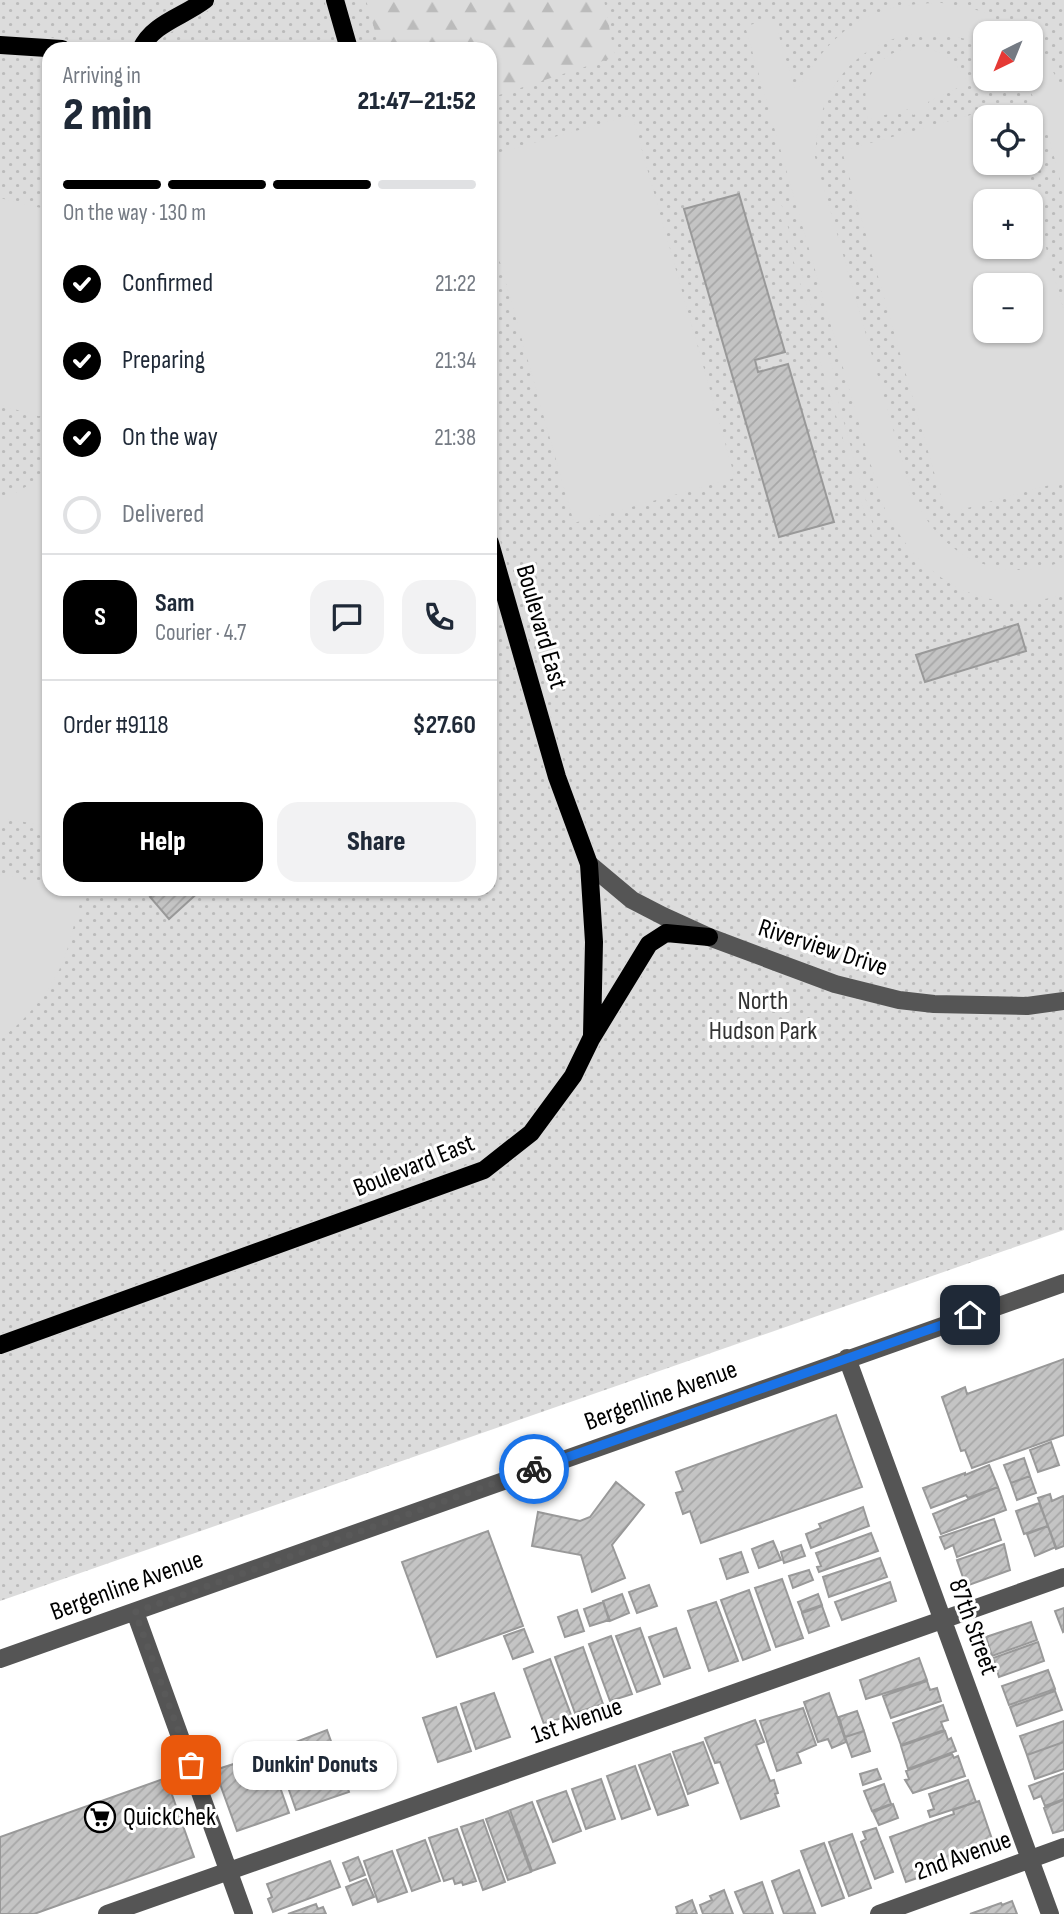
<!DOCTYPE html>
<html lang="en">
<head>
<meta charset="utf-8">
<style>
  body { margin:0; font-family:"Sofia Sans Condensed",sans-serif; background:#f2f2f3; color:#1f2937; height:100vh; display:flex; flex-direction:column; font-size:26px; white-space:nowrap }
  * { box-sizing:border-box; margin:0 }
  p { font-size:23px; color:#747a83 }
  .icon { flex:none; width:38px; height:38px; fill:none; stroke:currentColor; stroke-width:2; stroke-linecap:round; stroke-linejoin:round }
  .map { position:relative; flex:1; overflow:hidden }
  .sheet { position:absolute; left:42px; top:42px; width:455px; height:854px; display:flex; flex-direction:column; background:#fff; border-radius:21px; box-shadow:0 2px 5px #0004 }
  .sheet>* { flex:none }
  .needle { width:46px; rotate:223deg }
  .controls { position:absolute; left:973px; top:21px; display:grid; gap:14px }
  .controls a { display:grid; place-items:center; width:70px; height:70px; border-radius:14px; background:#fff; box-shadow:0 2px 5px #0004; font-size:35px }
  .pin { position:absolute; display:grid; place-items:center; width:60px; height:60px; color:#fff; margin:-30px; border-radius:14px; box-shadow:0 4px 10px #0006 }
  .courier { position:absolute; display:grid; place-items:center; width:70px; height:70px; margin:-35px; border:5px solid #1a73e8; border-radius:50%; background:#fff; color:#222; box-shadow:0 2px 9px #0007 }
  .bubble { position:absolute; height:49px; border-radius:21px; background:#fff; box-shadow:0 2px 5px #0004; font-size:23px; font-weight:800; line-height:49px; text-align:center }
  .headline em { font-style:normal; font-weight:800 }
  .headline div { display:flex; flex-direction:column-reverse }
  .headline { display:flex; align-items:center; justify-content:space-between; height:119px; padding:0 21px }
  h1 { font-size:46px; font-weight:800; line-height:52px }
  .bar { display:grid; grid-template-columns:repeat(4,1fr); gap:10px 7px; align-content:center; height:84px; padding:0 21px }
  .bar i { height:9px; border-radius:5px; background:#e0e1e3 }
  .bar .current { background:#000 }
  .bar p { grid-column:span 4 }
  .line { display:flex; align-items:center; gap:18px; padding:0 21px; border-top:2px solid #e0e1e3 }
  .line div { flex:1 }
  .round { display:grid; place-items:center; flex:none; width:74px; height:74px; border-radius:21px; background:#f2f2f3 }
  ol { padding:0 21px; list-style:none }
  li { display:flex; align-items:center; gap:21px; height:77px }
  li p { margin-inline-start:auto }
  li .icon { padding:7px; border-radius:50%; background:#000; color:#fff; stroke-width:4 }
  li:last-child { color:#747a83 }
  li i { width:38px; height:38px; border:4px solid #e0e1e3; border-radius:50% }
  .action { display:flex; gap:14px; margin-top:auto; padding:14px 21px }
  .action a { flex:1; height:80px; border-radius:21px; background:#000; color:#fff; font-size:28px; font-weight:800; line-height:80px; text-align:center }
  .action a+a { background:#f2f2f3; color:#1f2937 }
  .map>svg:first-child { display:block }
</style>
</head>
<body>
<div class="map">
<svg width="1064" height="1914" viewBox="0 0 1064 1914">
  <defs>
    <pattern id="grass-dots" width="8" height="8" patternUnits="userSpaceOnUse" patternTransform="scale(1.75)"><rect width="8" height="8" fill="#dcdcdc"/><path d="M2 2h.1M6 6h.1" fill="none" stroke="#bbb" stroke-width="1.8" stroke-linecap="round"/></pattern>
    <pattern id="forest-firs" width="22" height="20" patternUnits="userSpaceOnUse" patternTransform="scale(1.75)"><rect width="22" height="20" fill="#dcdcdc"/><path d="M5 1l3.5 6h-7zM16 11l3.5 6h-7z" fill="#bbb"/></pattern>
    <pattern id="building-hatch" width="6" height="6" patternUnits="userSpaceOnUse" patternTransform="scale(1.75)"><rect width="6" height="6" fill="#c4c4c4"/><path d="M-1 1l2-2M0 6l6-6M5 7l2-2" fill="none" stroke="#a7a7a7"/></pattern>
  </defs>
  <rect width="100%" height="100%" fill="#fff"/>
  <path fill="url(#grass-dots)" fill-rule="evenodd" d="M0,0H1064V1230L0,1601ZM985,33H1031V79H985ZM49,49H490V889H49ZM985,117H1031V163H985ZM985,201H1031V247H985ZM985,285H1031V331H985Z"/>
  <path fill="url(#forest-firs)" d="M366,0H604L615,57L490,98V49H380Z"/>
  <path fill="#dcdcdc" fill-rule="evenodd" d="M942,3L981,11L1020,33H985V47C919,14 844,42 821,115C817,129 816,143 815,157L910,488C936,554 996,587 1064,561V594C982,621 912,575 881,500L745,26L774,19L796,93C831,29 869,3 942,3Z
    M1031,43L1044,56L1064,91V194C1053,154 1045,113 1023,79H1031Z
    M918,46C942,50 957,61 968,83L928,102L930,109L913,115L910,109L868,119C858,79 877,51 918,46Z
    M1006,105L1009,117H985V163H1022L1064,311V481L946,514L842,151ZM985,201H1031V247H985ZM985,285H1031V331H985Z
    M632,115L735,478L574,523L490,227V155Z
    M778,193L815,319L811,320L774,195Z
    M0,198L49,210V416H38L0,405Z
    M829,356L837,386L834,387L876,536L872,537L819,358Z
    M49,473V826L0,818V502Z
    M0,874L49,885V889H64L82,893C75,917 71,945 60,968C48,994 24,1022 0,1039Z"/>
  <path fill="url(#building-hatch)" stroke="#999" stroke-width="2" d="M739,194L785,352L755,360L758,372L788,364L834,522L779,537L684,209Z
    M1018,624L1026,651L925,682L916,655Z
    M160,889H202L169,919L150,897Z
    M1064,1359V1435L972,1468L965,1450L961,1451L942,1397L965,1387L967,1394Z
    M836,1415L862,1487L701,1543L690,1511L683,1514L676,1493L683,1491L676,1472Z
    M1051,1442L1059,1465L1038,1472L1030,1450Z
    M1024,1458L1030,1476L1011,1483L1004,1465Z
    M989,1465L998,1487L968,1498L966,1495L931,1508L923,1488L965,1473V1475Z
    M1030,1476L1036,1493L1017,1500L1011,1483Z
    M616,1482L644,1505L612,1545L625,1578L592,1592L581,1555L532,1546L538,1512L580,1521L590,1517Z
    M998,1487L1006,1510L941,1534L933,1514Z
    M1050,1494L1052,1501L1063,1496L1064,1498V1546L1056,1549L1038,1498Z
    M1039,1503L1048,1526L1024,1534L1016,1511Z
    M863,1507L869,1526L811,1548L806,1534L821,1528L819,1524Z
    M994,1519L1001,1540L957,1557L953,1545L945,1549L940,1537Z
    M1048,1526L1056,1547L1035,1556L1027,1534Z
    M488,1531L523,1626L437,1657L402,1562Z
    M871,1533L878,1551L819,1572L817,1567L821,1566L816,1553Z
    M773,1541L781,1560L759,1568L752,1549Z
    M1004,1544L1010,1570L966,1586L957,1560Z
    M801,1545L805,1556L784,1563L781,1552Z
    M741,1552L748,1572L727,1579L720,1559Z
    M880,1558L887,1577L829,1597L823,1577Z
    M809,1570L813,1580L793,1588L789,1576Z
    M782,1579L803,1638L776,1647L755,1588Z
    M890,1582L896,1601L842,1620L835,1602Z
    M649,1585L657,1606L637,1613L629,1592Z
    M749,1590L770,1650L743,1660L721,1600Z
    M622,1594L629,1613L610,1621L603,1601Z
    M818,1594L822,1605L802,1612L798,1602Z
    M603,1602L609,1620L590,1626L584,1609Z
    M716,1602L738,1661L709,1671L688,1611Z
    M822,1606L829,1626L809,1633L802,1613Z
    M1064,1608V1631L1063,1632L1055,1611Z
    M577,1610L584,1631L565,1637L558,1617Z
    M1031,1622L1037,1640L992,1656L986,1637Z
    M640,1628L660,1684L637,1692L616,1636Z
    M676,1628L690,1668L664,1677L649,1637Z
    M524,1629L533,1652L513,1659L504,1636Z
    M611,1636L632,1694L610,1701L589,1644Z
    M1038,1642L1044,1661L999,1677L993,1658Z
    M583,1647L603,1704L575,1713L555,1657Z
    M919,1658L927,1680L866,1699L860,1680Z
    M550,1659L571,1715L544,1724L524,1669Z
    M1048,1670L1055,1689L1009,1705L1002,1686Z
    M927,1681L930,1690L937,1688L941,1701L891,1718L883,1696Z
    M1055,1691L1062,1710L1017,1726L1010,1707Z
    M494,1693L510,1737L476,1749L461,1704Z
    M829,1693L846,1742L832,1748L828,1739L818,1742L804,1702Z
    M943,1705L948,1720L941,1722L944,1730L901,1745L893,1723Z
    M456,1707L471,1751L438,1762L423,1718Z
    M803,1708L816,1745L797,1753L801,1763L777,1771L760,1721Z
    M857,1711L864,1731L845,1737L839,1717Z
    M755,1720L764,1742L756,1745L770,1781L774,1780L778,1793L775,1794L779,1806L741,1819L720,1762L715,1763L705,1738Z
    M1064,1721V1742L1027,1755L1020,1736Z
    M327,1730L349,1792L296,1810L275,1750Z
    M864,1731L870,1751L852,1757L845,1737Z
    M945,1731L948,1740L951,1738L956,1751L908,1769L901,1746Z
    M703,1742L718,1783L688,1794L673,1752Z
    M1064,1742V1769L1035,1779L1027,1755Z
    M268,1753L289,1813L237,1831L215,1770Z
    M670,1754L688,1805L658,1815L639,1765Z
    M952,1754L954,1758L958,1756L965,1776L913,1793L905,1780L909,1779L906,1771Z
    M635,1766L650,1809L622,1819L607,1776Z
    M877,1769L881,1779L863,1785L860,1774Z
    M1064,1773V1799L1045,1806L1041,1796L1034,1799L1029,1786Z
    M166,1778L194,1857L34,1914H0V1837Z
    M601,1779L615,1819L586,1829L572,1789Z
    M968,1780L976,1802L930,1817L928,1811L934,1809L929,1794Z
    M884,1784L891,1804L872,1811L864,1791Z
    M566,1791L581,1831L553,1842L537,1801Z
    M1064,1800V1830L1053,1833L1044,1808Z
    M979,1801L996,1851L906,1882L890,1837L954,1814L953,1810Z
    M532,1802L555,1863L532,1871L510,1810Z
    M893,1804L898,1818L879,1825L873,1812Z
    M508,1811L531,1872L508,1880L486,1819Z
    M483,1820L505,1882L483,1890L461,1827Z
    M876,1828L893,1872L875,1879L861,1842L866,1839L863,1832Z
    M457,1829L476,1881L463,1885L462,1882L455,1884L453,1878L444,1881L429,1838Z
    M852,1834L871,1888L849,1896L829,1842Z
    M425,1840L440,1881L412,1891L397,1850Z
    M824,1843L844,1898L822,1906L801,1851Z
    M392,1851L407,1892L378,1902L364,1861Z
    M358,1857L365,1875L350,1881L343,1863Z
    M330,1861L340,1887L273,1912L268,1899L272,1897L267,1884Z
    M799,1870L815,1913L784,1914L772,1881Z
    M366,1879L374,1897L353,1905L346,1887Z
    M762,1882L773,1914H744L735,1892Z
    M724,1890L733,1914H703L700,1905L712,1900L710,1896Z
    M692,1900L697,1914H676L678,1913L676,1907Z
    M1012,1901L1017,1914H970L1001,1903L1002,1905Z
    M316,1904L318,1909L323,1907L326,1914H288Z"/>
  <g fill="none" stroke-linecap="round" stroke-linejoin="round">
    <g stroke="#dbdbdb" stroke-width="21">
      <path id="major" d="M335,0L349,49
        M0,45L62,49
        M141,49C153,23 183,17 205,0
        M490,543L557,777L589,864L594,942L592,1035
        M0,1345L484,1170L531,1133L573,1076L591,1039L649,944L666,933L709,937"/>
    </g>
    <path stroke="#555" stroke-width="18" d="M589,864L632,900L663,916L709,937L835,984L899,1000L934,1004L1027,1006L1064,1001
      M847,1358L1050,1914
      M135,1612L244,1914
      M0,1659L1064,1283
      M107,1914L1064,1577
      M879,1914L1064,1847"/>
    <use href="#major" stroke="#000" stroke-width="18"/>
  </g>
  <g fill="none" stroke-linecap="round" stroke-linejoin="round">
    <path stroke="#595959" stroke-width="7" stroke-dasharray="0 12.6" d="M191,1765L135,1612L534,1469"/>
    <path stroke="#1a73e8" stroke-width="9" d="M534,1469L970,1315"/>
  </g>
  <defs>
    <g id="supermarket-ring" transform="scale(1.575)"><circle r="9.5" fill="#fff" stroke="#000" stroke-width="1.5"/><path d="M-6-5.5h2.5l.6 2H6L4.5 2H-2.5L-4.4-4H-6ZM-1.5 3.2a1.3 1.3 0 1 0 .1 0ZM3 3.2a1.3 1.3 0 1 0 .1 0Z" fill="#000"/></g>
  </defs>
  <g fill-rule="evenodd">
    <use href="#supermarket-ring" x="100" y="1817"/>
  </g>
  <g text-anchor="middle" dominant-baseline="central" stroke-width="6" stroke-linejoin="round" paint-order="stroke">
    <g font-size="26" fill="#000" stroke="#fff">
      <text transform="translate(541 627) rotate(74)">Boulevard East</text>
      <text transform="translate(823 948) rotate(18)">Riverview Drive</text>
      <text transform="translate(414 1166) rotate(-22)">Boulevard East</text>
      <text transform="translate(661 1396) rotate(-20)">Bergenline Avenue</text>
      <text transform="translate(127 1586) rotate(-20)">Bergenline Avenue</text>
      <text transform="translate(973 1627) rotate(70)">87th Street</text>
      <text transform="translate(577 1721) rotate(-19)">1st Avenue</text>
      <text transform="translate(963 1856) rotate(-20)">2nd Avenue</text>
    </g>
    <g font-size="26" fill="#333" stroke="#fff">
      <text x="763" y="1001">North<tspan x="763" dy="30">Hudson Park</tspan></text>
    </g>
    <g font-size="26" fill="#000" stroke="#fff" text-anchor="start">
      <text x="123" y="1817">QuickChek</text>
    </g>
  </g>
</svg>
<div class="controls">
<a><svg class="needle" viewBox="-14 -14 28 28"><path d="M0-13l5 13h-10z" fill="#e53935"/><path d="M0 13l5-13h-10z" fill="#747a83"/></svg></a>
<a><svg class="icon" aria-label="locate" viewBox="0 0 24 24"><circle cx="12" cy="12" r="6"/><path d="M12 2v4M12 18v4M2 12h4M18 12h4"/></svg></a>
<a>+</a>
<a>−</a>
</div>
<div class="pin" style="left:191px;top:1765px;background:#ea580c"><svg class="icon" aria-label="bag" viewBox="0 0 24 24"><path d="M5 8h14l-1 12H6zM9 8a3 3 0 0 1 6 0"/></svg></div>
<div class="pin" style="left:970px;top:1315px;background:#1f2937"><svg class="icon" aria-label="home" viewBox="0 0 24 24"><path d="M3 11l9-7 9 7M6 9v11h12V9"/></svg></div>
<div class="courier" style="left:534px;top:1469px"><svg class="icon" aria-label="bike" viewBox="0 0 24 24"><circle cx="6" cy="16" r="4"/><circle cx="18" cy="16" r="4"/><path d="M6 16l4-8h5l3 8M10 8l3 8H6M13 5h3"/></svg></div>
<div class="bubble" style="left:233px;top:1741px;width:164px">Dunkin' Donuts</div>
<section class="sheet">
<div class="headline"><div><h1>2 min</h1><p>Arriving in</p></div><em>21:47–21:52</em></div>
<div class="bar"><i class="current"></i><i class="current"></i><i class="current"></i><i></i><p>On the way · 130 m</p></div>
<ol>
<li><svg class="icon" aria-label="check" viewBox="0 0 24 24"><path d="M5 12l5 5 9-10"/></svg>Confirmed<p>21:22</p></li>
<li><svg class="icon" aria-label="check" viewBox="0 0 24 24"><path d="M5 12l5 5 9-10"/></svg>Preparing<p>21:34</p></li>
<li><svg class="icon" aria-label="check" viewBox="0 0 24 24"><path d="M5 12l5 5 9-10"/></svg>On the way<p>21:38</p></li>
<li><i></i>Delivered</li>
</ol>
<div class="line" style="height:126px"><b class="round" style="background:#000;color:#fff">S</b><div><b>Sam</b><p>Courier · 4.7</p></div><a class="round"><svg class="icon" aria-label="chat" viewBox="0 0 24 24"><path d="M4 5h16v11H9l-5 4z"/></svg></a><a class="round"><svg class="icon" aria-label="phone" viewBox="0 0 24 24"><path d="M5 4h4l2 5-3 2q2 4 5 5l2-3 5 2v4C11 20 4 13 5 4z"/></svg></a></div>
<div class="line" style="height:91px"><div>Order #9118</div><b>$27.60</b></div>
<div class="action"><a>Help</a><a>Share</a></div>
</section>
</div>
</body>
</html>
